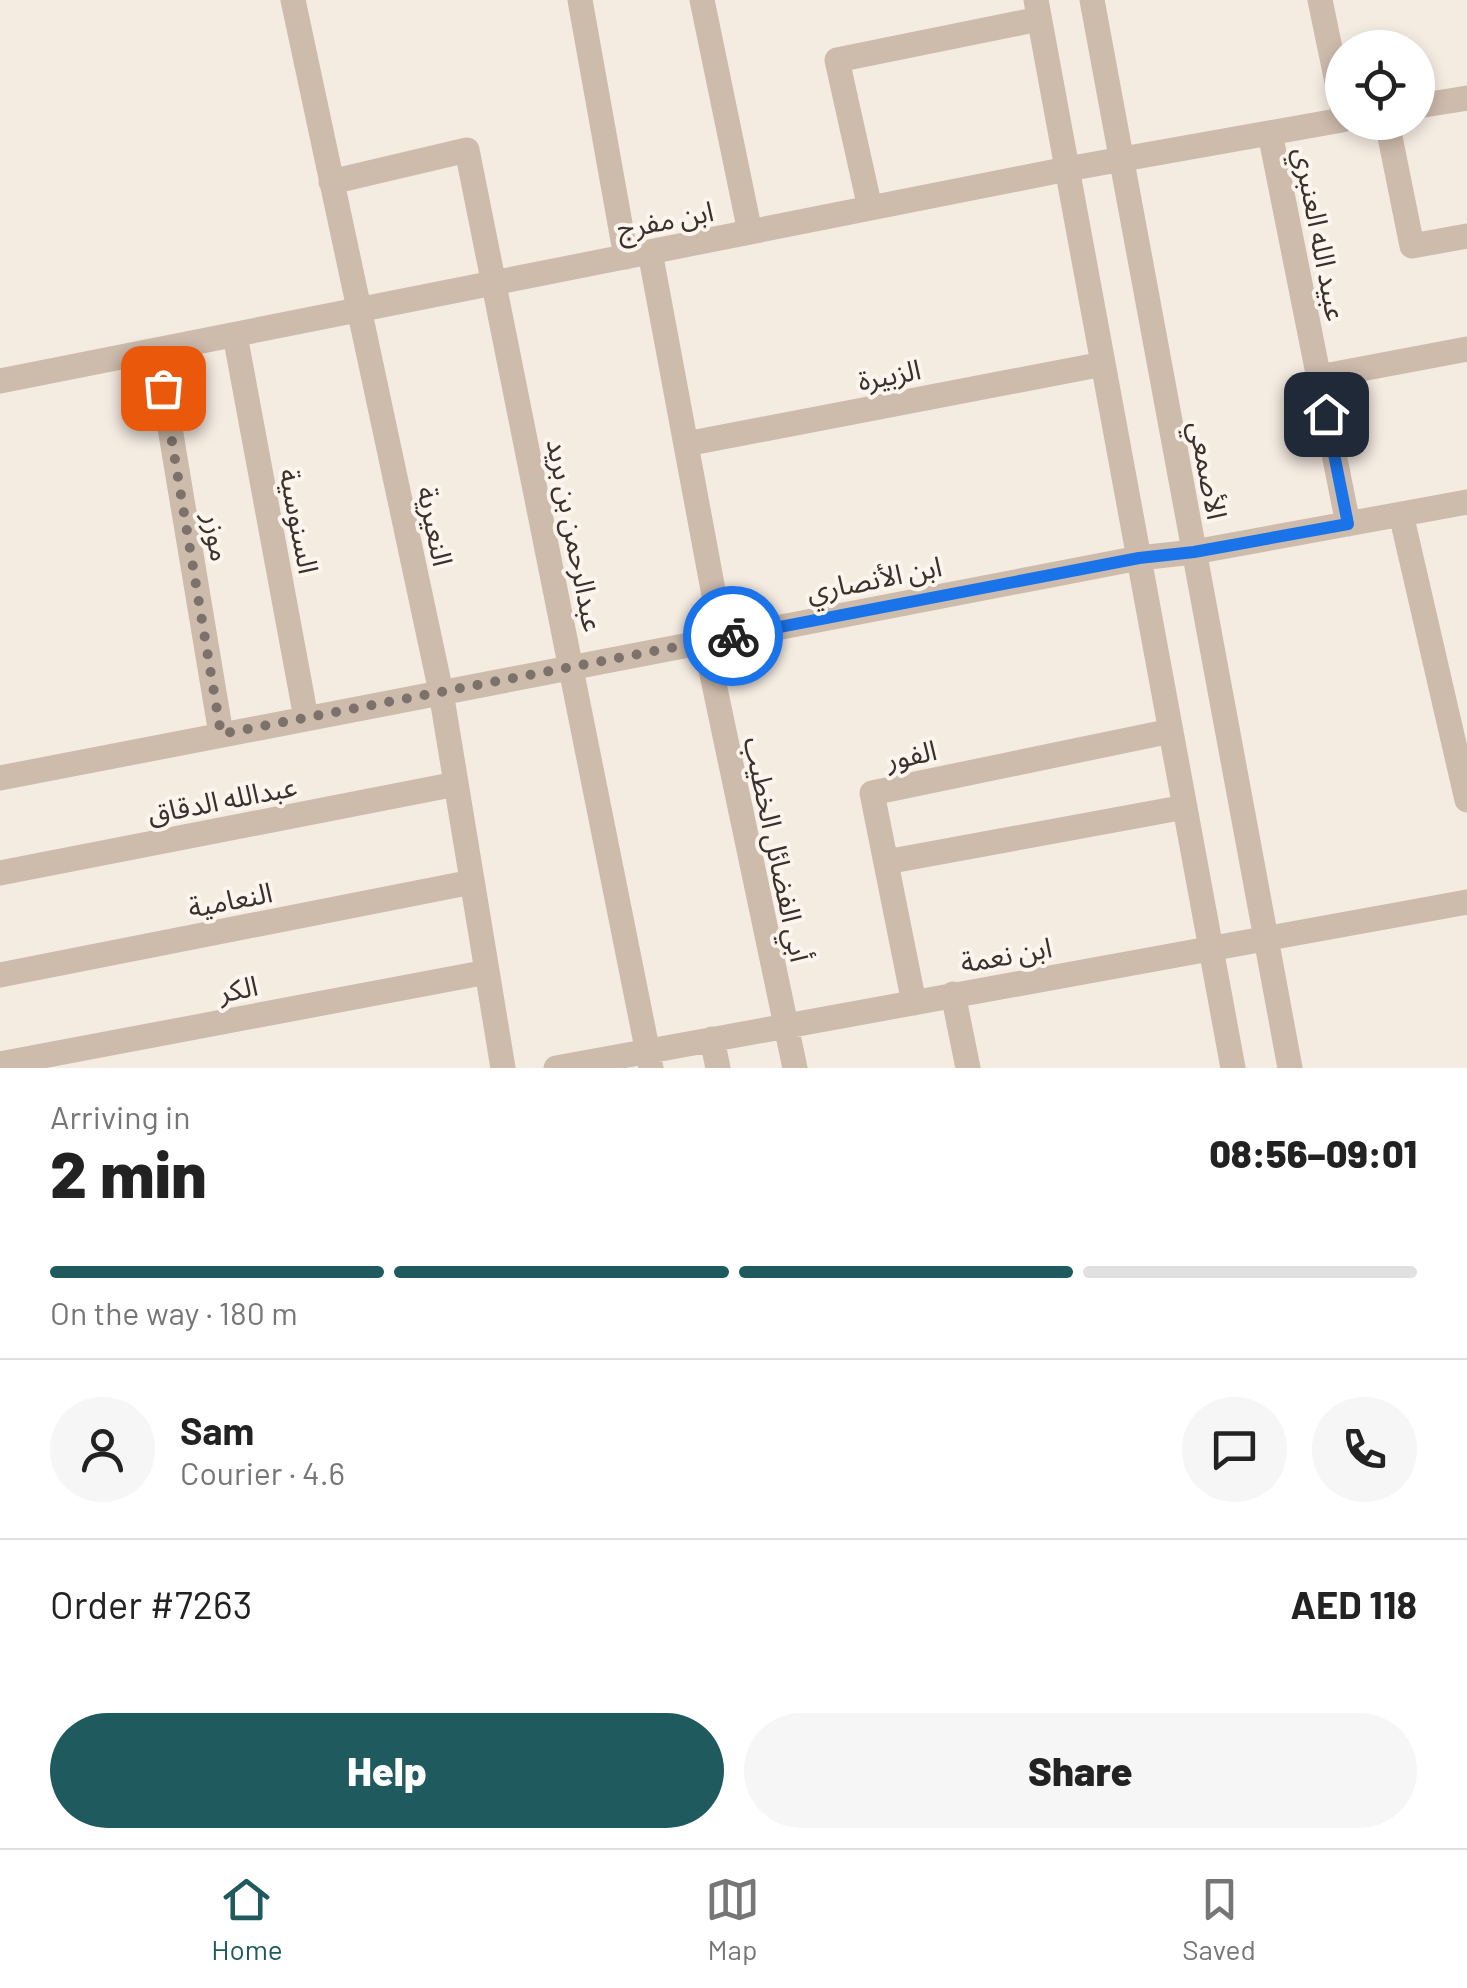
<!DOCTYPE html>
<html lang="en">
<head>
<meta charset="utf-8">
<style>
  body { margin:0; font-family:Barlow,"Noto Sans Arabic",sans-serif; background:#f6f6f6; color:#222; height:100vh; display:flex; flex-direction:column; font-size:38px; white-space:nowrap }
  * { box-sizing:border-box; margin:0 }
  p { font-size:32px; color:#767676 }
  .icon { flex:none; width:55px; height:55px; fill:none; stroke:currentColor; stroke-width:2; stroke-linecap:round; stroke-linejoin:round }
  .map { position:relative; height:1068px; overflow:hidden }
  .drawer { display:flex; flex-direction:column; background:#fff; flex:1 }
  .drawer>* { flex:none }
  .controls { position:absolute; left:1325px; top:30px; display:grid; gap:20px }
  .controls a { display:grid; place-items:center; width:110px; height:110px; border-radius:50%; background:#fff; box-shadow:0 5px 15px #0003; font-size:50px }
  .pin { position:absolute; display:grid; place-items:center; width:85px; height:85px; color:#fff; margin:-42px; border-radius:20px; box-shadow:0 5px 15px #0006 }
  .courier { position:absolute; display:grid; place-items:center; width:100px; height:100px; margin:-50px; border:8px solid #1a73e8; border-radius:50%; background:#fff; color:#222; box-shadow:0 2px 12px #0007 }
  .head em { font-style:normal; font-weight:800 }
  .head div { display:flex; flex-direction:column-reverse }
  .head { display:flex; align-items:center; justify-content:space-between; height:170px; padding:0 50px }
  h1 { font-size:65px; font-weight:800; line-height:75px }
  .bar { display:grid; grid-template-columns:repeat(4,1fr); gap:15px 10px; align-content:center; height:120px; padding:0 50px }
  .bar i { height:12px; border-radius:8px; background:#e0e0e0 }
  .bar .current { background:#1f5a5e }
  .bar p { grid-column:span 4 }
  .line { display:flex; align-items:center; gap:25px; padding:0 50px; border-top:2px solid #e0e0e0 }
  .line div { flex:1 }
  .round { display:grid; place-items:center; flex:none; width:105px; height:105px; border-radius:52px; background:#f6f6f6 }
  .primary-button { display:flex; gap:20px; margin-top:auto; padding:20px 50px }
  .primary-button a { flex:1; height:115px; border-radius:60px; background:#1f5a5e; color:#fff; font-size:40px; font-weight:800; line-height:115px; text-align:center }
  .primary-button a+a { background:#f6f6f6; color:#222 }
  .dock { display:flex; justify-content:space-around; align-items:center; height:140px; border-top:2px solid #e0e0e0; background:#fff; font-size:28px; color:#767676 }
  .dock a { display:grid; justify-items:center; gap:5px }
  .dock .current { color:#1f5a5e }
  .map>svg:first-child { display:block }
</style>
</head>
<body>
<div class="map">
<svg width="1467" height="1068" viewBox="0 0 1467 1068">
  <rect width="100%" height="100%" fill="#f4ebe1"/>
  <g fill="none" stroke-linecap="round" stroke-linejoin="round">
    <path stroke="#cdbbac" stroke-width="25" d="M293,0L441,692L503,1068
      M580,0L626,257
      M702,0L750,232
      M1036,0L1233,1068
      M1092,0L1290,1068
      M1320,0L1342,106
      M1418,106L1467,98
      M1387,122L1412,246L1467,236
      M1270,133L1348,524
      M331,182L467,150L651,1068
      M870,208L837,60L1039,19
      M650,252L722,638
      M235,335L306,718
      M157,350L221,734
      M1319,377L1467,349
      M0,381L1067,169L1342,120
      M686,444L1103,364
      M1401,514L1467,800
      M705,641L795,1068
      M0,778L1139,558L1194,552L1467,502
      M886,862L1185,807
      M0,873L456,784
      M0,975L472,882
      M953,994L968,1068
      M914,1003L872,793L1171,731
      M712,1039L718,1068
      M0,1064L487,972
      M556,1068L1467,902"/>
  </g>
  <g fill="none" stroke-linecap="round" stroke-linejoin="round">
    <path stroke="#7c716b" stroke-width="10" stroke-dasharray="0 18" d="M163,388L221,734L733,636"/>
    <path stroke="#1a73e8" stroke-width="12" d="M733,636L1139,558L1194,552L1348,524L1326,414"/>
  </g>
  <g text-anchor="middle" dominant-baseline="central" stroke-width="8" stroke-linejoin="round" paint-order="stroke">
    <g font-size="28" fill="#3b302b" stroke="#fbf5ee">
      <text transform="translate(665 219) rotate(-11)">ابن مفرج</text>
      <text transform="translate(1321 234) rotate(79)">عبيد الله العنبري</text>
      <text transform="translate(889 374) rotate(-11)">الزبيرة</text>
      <text transform="translate(1209 470) rotate(79)">الأصمعي</text>
      <text transform="translate(300 521) rotate(79)">السنوسية</text>
      <text transform="translate(436 526) rotate(78)">النعيرية</text>
      <text transform="translate(576 535) rotate(79)">عبدالرحمن بن بريد</text>
      <text transform="translate(218 537) rotate(80)">موزر</text>
      <text transform="translate(874 578) rotate(-11)">ابن الأنصاري</text>
      <text transform="translate(911 754) rotate(-12)">الفور</text>
      <text transform="translate(222 799) rotate(-11)">عبدالله الدقاق</text>
      <text transform="translate(778 849) rotate(78)">أبي الفضائل الخطيب</text>
      <text transform="translate(230 899) rotate(-11)">النعامية</text>
      <text transform="translate(1006 954) rotate(-10)">ابن نعمة</text>
      <text transform="translate(238 988) rotate(-11)">الكر</text>
    </g>
  </g>
</svg>
<div class="controls">
<a><svg class="icon" aria-label="locate" viewBox="0 0 24 24"><circle cx="12" cy="12" r="6"/><path d="M12 2v4M12 18v4M2 12h4M18 12h4"/></svg></a>
</div>
<div class="pin" style="left:163px;top:388px;background:#ea580c"><svg class="icon" aria-label="bag" viewBox="0 0 24 24"><path d="M5 8h14l-1 12H6zM9 8a3 3 0 0 1 6 0"/></svg></div>
<div class="pin" style="left:1326px;top:414px;background:#1f2937"><svg class="icon" aria-label="home" viewBox="0 0 24 24"><path d="M3 11l9-7 9 7M6 9v11h12V9"/></svg></div>
<div class="courier" style="left:733px;top:636px"><svg class="icon" aria-label="bike" viewBox="0 0 24 24"><circle cx="6" cy="16" r="4"/><circle cx="18" cy="16" r="4"/><path d="M6 16l4-8h5l3 8M10 8l3 8H6M13 5h3"/></svg></div>
</div>
<section class="drawer">
<div class="head"><div><h1>2 min</h1><p>Arriving in</p></div><em>08:56–09:01</em></div>
<div class="bar"><i class="current"></i><i class="current"></i><i class="current"></i><i></i><p>On the way · 180 m</p></div>
<div class="line" style="height:180px"><a class="round"><svg class="icon" aria-label="person" viewBox="0 0 24 24"><circle cx="12" cy="8" r="4"/><path d="M4 21q1-7 8-7t8 7"/></svg></a><div><b>Sam</b><p>Courier · 4.6</p></div><a class="round"><svg class="icon" aria-label="chat" viewBox="0 0 24 24"><path d="M4 5h16v11H9l-5 4z"/></svg></a><a class="round"><svg class="icon" aria-label="phone" viewBox="0 0 24 24"><path d="M5 4h4l2 5-3 2q2 4 5 5l2-3 5 2v4C11 20 4 13 5 4z"/></svg></a></div>
<div class="line" style="height:130px"><div>Order #7263</div><b>AED 118</b></div>
<div class="primary-button"><a>Help</a><a>Share</a></div>
</section>
<nav class="dock">
<a class="current"><svg class="icon" aria-label="home" viewBox="0 0 24 24"><path d="M3 11l9-7 9 7M6 9v11h12V9"/></svg>Home</a>
<a><svg class="icon" aria-label="map" viewBox="0 0 24 24"><path d="M3 6l6-2 6 2 6-2v14l-6 2-6-2-6 2zM9 4v14M15 6v14"/></svg>Map</a>
<a><svg class="icon" aria-label="saved" viewBox="0 0 24 24"><path d="M7 4h10v16l-5-4-5 4z"/></svg>Saved</a>
</nav>
</body>
</html>
